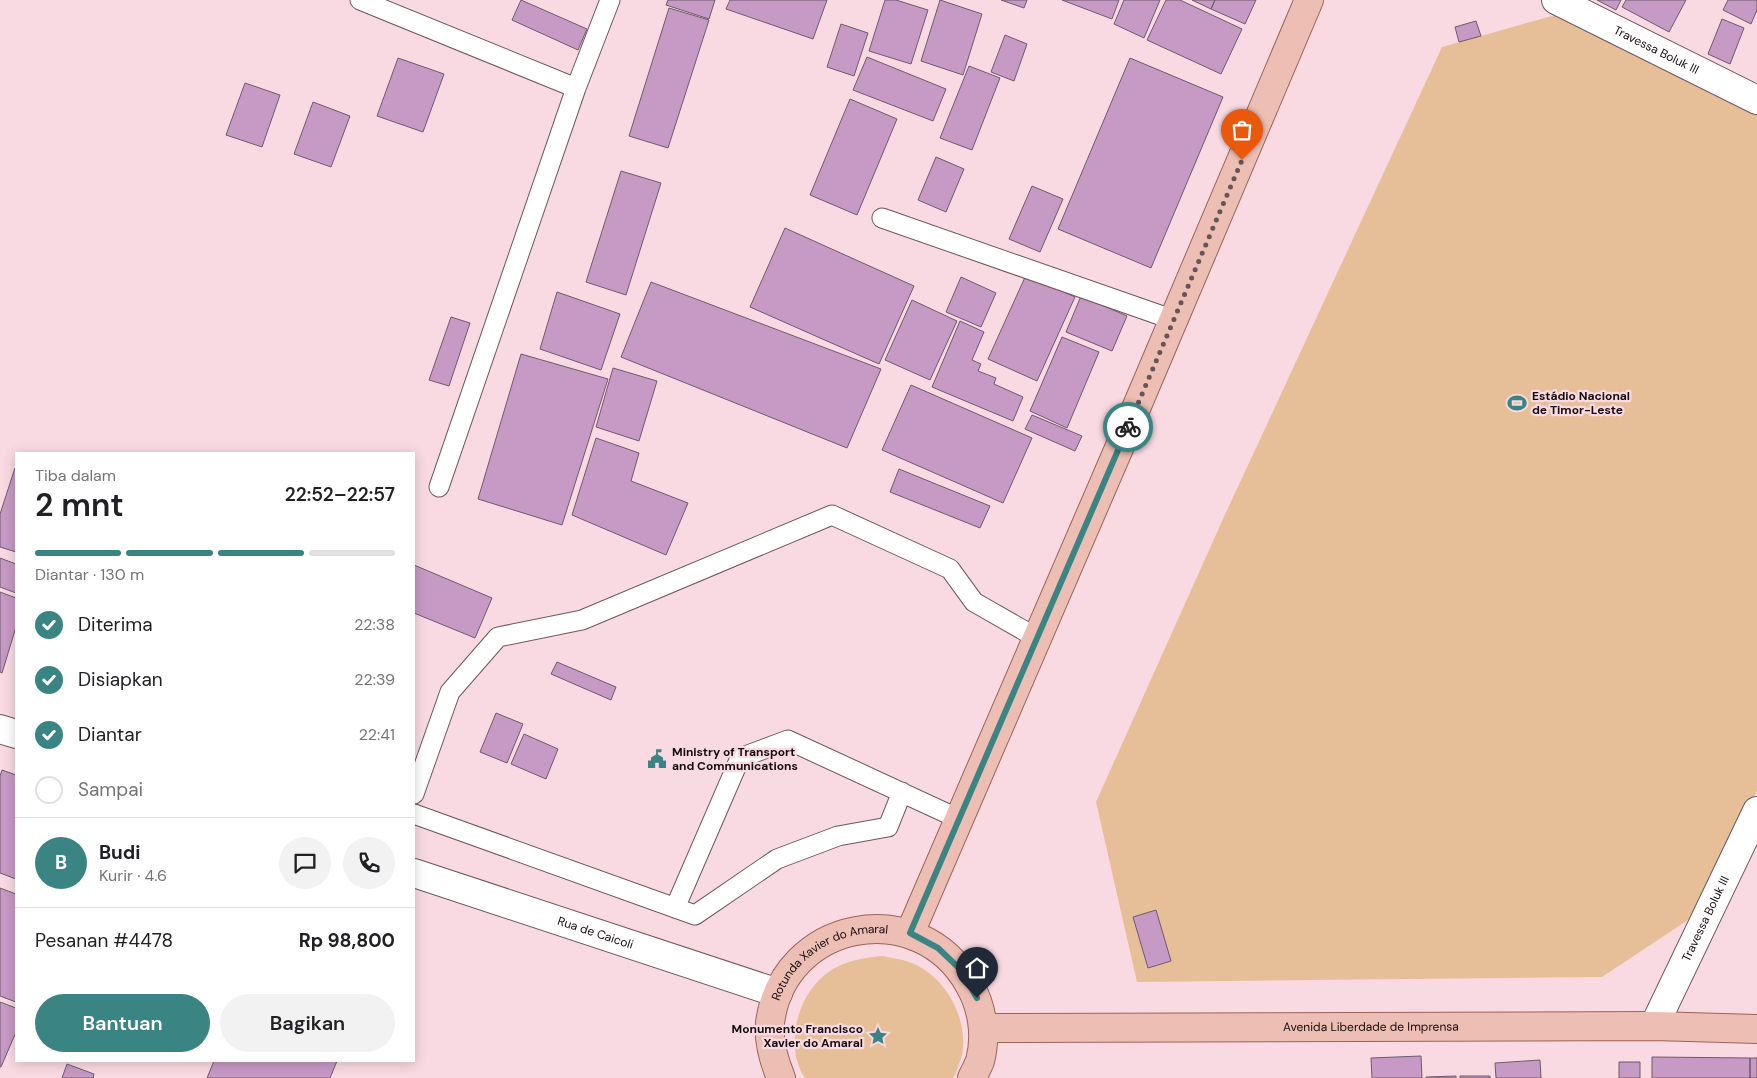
<!DOCTYPE html>
<html lang="id">
<head>
<meta charset="utf-8">
<style>
  body { margin:0; font-family:"DM Sans",sans-serif; background:#f2f2f2; color:#202124; height:100vh; display:flex; flex-direction:column; font-size:19px; white-space:nowrap }
  * { box-sizing:border-box; margin:0 }
  p { font-size:16px; color:#757577 }
  .icon { flex:none; width:28px; height:28px; fill:none; stroke:currentColor; stroke-width:2; stroke-linecap:round; stroke-linejoin:round }
  .map { position:relative; flex:1; overflow:hidden }
  .sheet { position:absolute; left:15px; top:452px; width:400px; height:610px; display:flex; flex-direction:column; background:#fff; border-radius:0px; box-shadow:0 2px 12px #0003 }
  .sheet>* { flex:none }
  .pin { position:absolute; display:grid; place-items:center; width:42px; height:42px; color:#fff; margin:-51px -21px; border-radius:50% 50% 50% 0; rotate:-45deg; box-shadow:0 0 5px #0007 }
  .pin .icon { rotate:45deg }
  .courier { position:absolute; display:grid; place-items:center; width:50px; height:50px; margin:-25px; border:4px solid #3b8484; border-radius:50%; background:#fff; color:#222; box-shadow:0 1px 6px #0007 }
  .summary em { font-style:normal; font-weight:600 }
  .summary div { display:flex; flex-direction:column-reverse }
  .summary { display:flex; align-items:center; justify-content:space-between; height:85px; padding:0 20px }
  h1 { font-size:32px; font-weight:600; line-height:38px }
  .bar { display:grid; grid-template-columns:repeat(4,1fr); gap:8px 5px; align-content:center; height:60px; padding:0 20px }
  .bar i { height:6px; border-radius:4px; background:#e0e0e0 }
  .bar .active { background:#3b8484 }
  .bar p { grid-column:span 4 }
  .line { display:flex; align-items:center; gap:12px; padding:0 20px; border-top:1px solid #e0e0e0 }
  .line div { flex:1 }
  .round { display:grid; place-items:center; flex:none; width:52px; height:52px; border-radius:26px; background:#f2f2f2 }
  ol { padding:0 20px; list-style:none }
  li { display:flex; align-items:center; gap:15px; height:55px }
  li p { margin-inline-start:auto }
  li .icon { padding:5px; border-radius:50%; background:#3b8484; color:#fff; stroke-width:4 }
  li:last-child { color:#757577 }
  li i { width:28px; height:28px; border:2px solid #e0e0e0; border-radius:50% }
  .primary-button { display:flex; gap:10px; margin-top:auto; padding:10px 20px }
  .primary-button a { flex:1; height:58px; border-radius:30px; background:#3b8484; color:#fff; font-size:20px; font-weight:600; line-height:58px; text-align:center }
  .primary-button a+a { background:#f2f2f2; color:#202124 }
  .map>svg:first-child { display:block }
</style>
</head>
<body>
<div class="map">
<svg width="1757" height="1078" viewBox="0 0 1757 1078">
  <rect width="100%" height="100%" fill="#f9dae2"/>
  <path fill="#e6bf98" d="M1566,12L1757,110V791L1691,918L1602,977L1137,982L1096,802L1223,519L1442,47Z
    M882,956C891,958 901,959 909,962C943,974 966,1013 963,1049C962,1057 958,1067 955,1075L953,1078H805C783,1045 798,992 830,971C847,960 863,958 882,956Z"/>
  <path fill="#c799c5" stroke="#6d5b6c" d="M521,0L587,29L578,50L512,20Z
    M668,0H715L709,19L666,5Z
    M730,0H827L813,39L726,9Z
    M885,0H896L928,10L911,64L869,51Z
    M940,0L982,14L963,75L921,61Z
    M1001,0H1027L1024,8Z
    M1062,0H1119L1112,19Z
    M1124,0H1160L1144,38L1114,24Z
    M1166,0H1180L1242,29L1221,74L1147,40Z
    M1192,0H1215L1211,9Z
    M1215,0H1256L1245,24L1211,9Z
    M1597,0H1621L1616,10Z
    M1626,0H1686L1669,32L1622,7Z
    M1728,0H1757V10L1751,24L1723,10Z
    M669,8L709,20L668,148L629,136Z
    M1722,19L1744,28L1730,64L1708,54Z
    M1476,21L1481,36L1459,42L1455,27Z
    M841,24L868,33L854,76L827,67Z
    M1005,35L1027,44L1014,81L991,72Z
    M867,57L946,89L933,121L853,90Z
    M398,58L444,74L423,132L377,116Z
    M1130,58L1223,97L1151,268L1058,229Z
    M969,66L1000,78L972,150L940,138Z
    M245,83L280,95L262,147L226,135Z
    M850,99L897,119L857,215L810,195Z
    M313,102L350,116L331,167L294,154Z
    M936,157L964,169L946,212L918,200Z
    M621,171L661,183L626,295L586,282Z
    M1032,186L1063,199L1040,252L1009,239Z
    M785,228L914,286L879,364L750,307Z
    M1026,275L1075,297L1037,381L988,359Z
    M961,277L996,293L981,327L946,312Z
    M651,282L881,369L847,448L621,357Z
    M557,292L620,314L601,370L540,349Z
    M1081,296L1127,316L1112,351L1066,332Z
    M912,300L957,321L930,380L885,360Z
    M451,317L470,323L449,386L429,380Z
    M960,321L984,332L972,360L981,364L978,371L996,378L994,384L1023,397L1013,421L932,387Z
    M1062,337L1099,352L1067,428L1030,411Z
    M521,354L608,379L562,525L478,499Z
    M613,368L657,381L639,441L596,427Z
    M911,385L1032,438L1003,503L882,450Z
    M1032,415L1082,436L1075,451L1025,429Z
    M596,438L639,453L631,481L688,503L666,555L572,515Z
    M15,468H16V552L0,547V514Z
    M899,469L990,506L980,528L890,492Z
    M0,558L16,564V593L0,587Z
    M414,565L492,598L475,638L414,613Z
    M0,592L16,598V627L2,673L0,672Z
    M557,662L616,687L611,700L551,674Z
    M496,713L523,724L507,763L480,752Z
    M524,734L558,749L546,779L511,764Z
    M2,770L16,775V879L0,873V776Z
    M0,888L16,894V1002L0,996Z
    M1156,910L1171,961L1148,968L1133,917Z
    M0,1002L16,1008V1032L1,1067H0Z
    M1421,1056L1422,1078H1372L1371,1058Z
    M1652,1057L1750,1058V1078H1652Z
    M1750,1058H1757V1078H1750Z
    M1540,1060L1541,1078H1496L1495,1063Z
    M214,1061H337L330,1078H207Z
    M1619,1062H1640V1078H1619Z
    M67,1064L94,1074L93,1078H62Z
    M1456,1076V1078H1426V1077Z
    M1460,1076H1490V1078H1460Z"/>
  <g fill="none" stroke-linecap="round" stroke-linejoin="round">
    <g stroke="#70565d" stroke-width="21">
      <path id="lane" d="M360,0L576,88L610,0
        M882,218L1174,320
        M439,487L576,88
        M414,794L450,692L498,637L582,620L832,515L950,569L974,602L1037,638
        M414,814L695,915L777,859L838,836L888,827L902,792
        M675,908L740,758L788,740L959,819"/>
    </g>
    <g stroke="#70565d" stroke-width="30">
      <g id="street">
        <path id="s1" d="M1556,0L1757,100"/>
        <path id="s2" d="M1654,1026L1757,811"/>
      </g>
    </g>
    <g stroke="#70565d" stroke-width="30">
      <g id="secondary">
        <path d="M0,729L16,734"/>
        <path id="s3" d="M414,873L778,993"/>
      </g>
    </g>
    <g stroke="#9a6459" stroke-width="30">
      <g id="primary">
        <path d="M910,933L1123,439L1309,0"/>
        <path id="s4" d="M983,1028L1654,1026L1757,1029"/>
        <path id="s5" d="M781,1078C774,1061 768,1042 770,1023C783,920 918,894 969,984C982,1006 987,1035 980,1061C978,1066 975,1072 972,1078"/>
      </g>
    </g>
    <use href="#lane" stroke="#fff" stroke-width="19"/>
    <use href="#street" stroke="#fff" stroke-width="28"/>
    <use href="#secondary" stroke="#fff" stroke-width="28"/>
    <use href="#primary" stroke="#edbeb3" stroke-width="28"/>
  </g>
  <g fill="none" stroke-linecap="round" stroke-linejoin="round">
    <path stroke="#655458" stroke-width="5" stroke-dasharray="0 9" d="M1128,427L1242,160"/>
    <path stroke="#3b8484" stroke-width="6" d="M977,998L961,970L938,948L910,933L1128,427"/>
  </g>
  <defs>
    <g id="stadium-bare" transform="scale(1.5)"><path d="M0-5a6.5 5 0 1 0 0 10a6.5 5 0 1 0 0-10ZM-3.5-1.8h7v3.6h-7Z" fill="#3b8484" stroke="#f9dae2" stroke-width="2.5" paint-order="stroke"/></g>
    <g id="civic-bare" transform="scale(1.5)"><path d="M-.6-6.5H3V-4.5H.6V-3L4-1V1h2V6H-6V1h2V-1L-.6-3ZM-1.2 2.5V6h2.4V2.5Z" fill="#3b8484" stroke="#f9dae2" stroke-width="2.5" paint-order="stroke"/></g>
    <g id="sight-bare" transform="scale(1.5)"><path d="M0-6L1.8-2.2L6-1.7L2.9 1.2L3.7 5.4L0 3.3L-3.7 5.4L-2.9 1.2L-6-1.7L-1.8-2.2Z" fill="#3b8484" stroke="#f9dae2" stroke-width="2.5" paint-order="stroke"/></g>
  </defs>
  <g fill-rule="evenodd">
    <use href="#stadium-bare" x="1517" y="403"/>
    <use href="#civic-bare" x="657" y="759"/>
    <use href="#sight-bare" x="878" y="1036"/>
  </g>
  <g text-anchor="middle" dominant-baseline="central" stroke-width="4.5" stroke-linejoin="round" paint-order="stroke">
    <g font-size="12" fill="#150c0e" stroke="#f9dae2">
      <text stroke="none"><textPath href="#s1" startOffset="112">Travessa Boluk III</textPath></text>
      <text stroke="none"><textPath href="#s2" startOffset="119">Travessa Boluk III</textPath></text>
      <text stroke="none"><textPath href="#s3" startOffset="191">Rua de Caicoli</textPath></text>
      <text stroke="none"><textPath href="#s5" startOffset="152">Rotunda Xavier do Amaral</textPath></text>
      <text stroke="none"><textPath href="#s4" startOffset="388">Avenida Liberdade de Imprensa</textPath></text>
    </g>
    <g font-size="12" font-weight="bold" fill="#150c0e" stroke="#f9dae2" text-anchor="start">
      <text x="1532" y="396">Estádio Nacional<tspan x="1532" dy="14">de Timor-Leste</tspan></text>
      <text x="672" y="752">Ministry of Transport<tspan x="672" dy="14">and Communications</tspan></text>
      <text x="863" y="1029" text-anchor="end">Monumento Francisco<tspan x="863" dy="14">Xavier do Amaral</tspan></text>
    </g>
  </g>
</svg>
<div class="pin" style="left:1242px;top:160px;background:#ea580c"><svg class="icon" aria-label="bag" viewBox="0 0 24 24"><path d="M5 8h14l-1 12H6zM9 8a3 3 0 0 1 6 0"/></svg></div>
<div class="pin" style="left:977px;top:998px;background:#1f2937"><svg class="icon" aria-label="home" viewBox="0 0 24 24"><path d="M3 11l9-7 9 7M6 9v11h12V9"/></svg></div>
<div class="courier" style="left:1128px;top:427px"><svg class="icon" aria-label="bike" viewBox="0 0 24 24"><circle cx="6" cy="16" r="4"/><circle cx="18" cy="16" r="4"/><path d="M6 16l4-8h5l3 8M10 8l3 8H6M13 5h3"/></svg></div>
<section class="sheet">
<div class="summary"><div><h1>2 mnt</h1><p>Tiba dalam</p></div><em>22:52–22:57</em></div>
<div class="bar"><i class="active"></i><i class="active"></i><i class="active"></i><i></i><p>Diantar · 130 m</p></div>
<ol>
<li><svg class="icon" aria-label="check" viewBox="0 0 24 24"><path d="M5 12l5 5 9-10"/></svg>Diterima<p>22:38</p></li>
<li><svg class="icon" aria-label="check" viewBox="0 0 24 24"><path d="M5 12l5 5 9-10"/></svg>Disiapkan<p>22:39</p></li>
<li><svg class="icon" aria-label="check" viewBox="0 0 24 24"><path d="M5 12l5 5 9-10"/></svg>Diantar<p>22:41</p></li>
<li><i></i>Sampai</li>
</ol>
<div class="line" style="height:90px"><b class="round" style="background:#3b8484;color:#fff">B</b><div><b>Budi</b><p>Kurir · 4.6</p></div><a class="round"><svg class="icon" aria-label="chat" viewBox="0 0 24 24"><path d="M4 5h16v11H9l-5 4z"/></svg></a><a class="round"><svg class="icon" aria-label="phone" viewBox="0 0 24 24"><path d="M5 4h4l2 5-3 2q2 4 5 5l2-3 5 2v4C11 20 4 13 5 4z"/></svg></a></div>
<div class="line" style="height:65px"><div>Pesanan #4478</div><b>Rp 98,800</b></div>
<div class="primary-button"><a>Bantuan</a><a>Bagikan</a></div>
</section>
</div>
</body>
</html>
